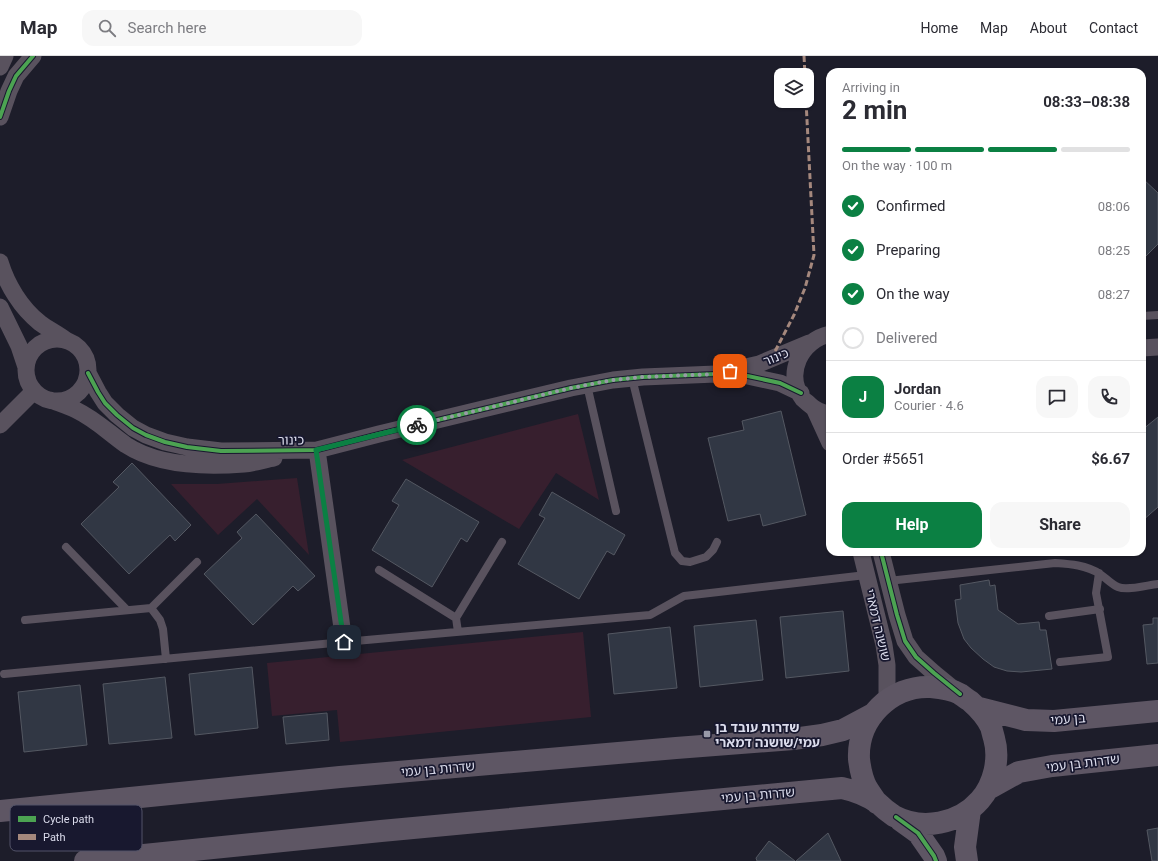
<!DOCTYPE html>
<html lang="en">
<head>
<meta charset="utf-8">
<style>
  body { margin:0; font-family:Roboto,"Noto Sans Hebrew",sans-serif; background:#f7f7f7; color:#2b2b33; height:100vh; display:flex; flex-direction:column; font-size:15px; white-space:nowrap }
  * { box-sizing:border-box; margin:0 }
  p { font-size:13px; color:#7c7c81 }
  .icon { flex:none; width:22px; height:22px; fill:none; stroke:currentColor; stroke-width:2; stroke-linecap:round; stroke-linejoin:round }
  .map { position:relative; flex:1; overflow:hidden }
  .sheet { position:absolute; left:826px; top:12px; width:320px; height:488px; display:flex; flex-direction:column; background:#fff; border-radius:12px; box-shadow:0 1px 3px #0004 }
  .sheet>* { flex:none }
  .tools { position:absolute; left:774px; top:12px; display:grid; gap:8px }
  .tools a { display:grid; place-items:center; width:40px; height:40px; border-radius:8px; background:#fff; box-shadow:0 1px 3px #0004; font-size:20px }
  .pin { position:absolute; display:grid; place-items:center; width:34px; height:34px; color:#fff; margin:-17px; border-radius:8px; box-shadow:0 2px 6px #0006 }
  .courier { position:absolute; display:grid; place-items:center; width:40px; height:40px; margin:-20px; border:3px solid #0b8043; border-radius:50%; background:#fff; color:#222; box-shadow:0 1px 5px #0007 }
  .summary em { font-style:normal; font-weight:700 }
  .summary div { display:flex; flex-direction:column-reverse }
  .summary { display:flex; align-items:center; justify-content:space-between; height:68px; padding:0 16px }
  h1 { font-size:26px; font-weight:700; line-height:30px }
  .bar { display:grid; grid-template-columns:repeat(4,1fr); gap:6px 4px; align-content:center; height:48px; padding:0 16px }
  .bar i { height:5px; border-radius:3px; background:#e1e1e2 }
  .bar .current { background:#0b8043 }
  .bar p { grid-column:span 4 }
  .line { display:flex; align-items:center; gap:10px; padding:0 16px; border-top:1px solid #e1e1e2 }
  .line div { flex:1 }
  .round { display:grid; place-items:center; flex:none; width:42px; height:42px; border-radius:12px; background:#f7f7f7 }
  ol { padding:0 16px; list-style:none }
  li { display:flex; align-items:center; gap:12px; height:44px }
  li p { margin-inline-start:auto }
  li .icon { padding:4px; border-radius:50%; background:#0b8043; color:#fff; stroke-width:4 }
  li:last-child { color:#7c7c81 }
  li i { width:22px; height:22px; border:2px solid #e1e1e2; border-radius:50% }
  .button { display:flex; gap:8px; margin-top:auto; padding:8px 16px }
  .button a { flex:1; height:46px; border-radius:12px; background:#0b8043; color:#fff; font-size:16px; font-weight:700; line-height:46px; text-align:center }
  .button a+a { background:#f7f7f7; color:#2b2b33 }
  header { display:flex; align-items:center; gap:24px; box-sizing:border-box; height:56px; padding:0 20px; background:#fff; border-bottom:1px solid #e1e1e2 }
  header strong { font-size:19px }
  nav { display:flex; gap:22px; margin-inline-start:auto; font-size:14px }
  .search { width:280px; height:36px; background:#f7f7f7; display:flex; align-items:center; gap:10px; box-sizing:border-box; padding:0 14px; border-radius:12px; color:#7c7c81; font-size:15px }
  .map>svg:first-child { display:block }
</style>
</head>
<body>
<header>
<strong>Map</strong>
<div class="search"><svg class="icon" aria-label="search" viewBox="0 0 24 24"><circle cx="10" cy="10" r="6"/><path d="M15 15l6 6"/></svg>Search here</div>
<nav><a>Home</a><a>Map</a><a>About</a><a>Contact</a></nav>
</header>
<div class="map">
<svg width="1158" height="805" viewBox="0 0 1158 805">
  <rect width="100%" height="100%" fill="#1d1d2a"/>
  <path fill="#371f2e" d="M578,358L599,444L556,417L519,473L402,404Z
    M297,422L309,499L257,443L218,479L171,428H217Z
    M583,576L591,661L340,686L337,654L272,660L267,607Z"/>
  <path fill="#313744" stroke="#545862" d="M1142,122L1158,137V188L1142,204Z
    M781,355L806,459L763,470L760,458L728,465L708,382L744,374L742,365Z
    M1158,361V451L1142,465V374Z
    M132,407L191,469L175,485L170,479L129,518L81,468L119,431L113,426Z
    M406,423L479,466L467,486L461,482L432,531L372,494L399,449L392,445Z
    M552,436L625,479L614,499L607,495L579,543L518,508L545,462L539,459Z
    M256,458L315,520L298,535L293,530L253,569L204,518L242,482L237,476Z
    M989,524L990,530L995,529L998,554L1018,568L1039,566L1040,574H1046L1052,613L1021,616L1007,615L994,611L983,603L971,592L964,583L958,567L955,544L961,543L960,529Z
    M843,555L849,615L786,622L780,561Z
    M1153,562H1158V607L1147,608L1143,569L1153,568Z
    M756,564L763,624L700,631L694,570Z
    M670,571L677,632L614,638L608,578Z
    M252,611L258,672L195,679L189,618Z
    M165,621L172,682L109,688L103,628Z
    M80,629L87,689L24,696L18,636Z
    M327,657L329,684L286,688L283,661Z
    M1158,772V805H1152L1147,774Z
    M828,777L841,805H796Z
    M769,785L795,805H757L756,802Z"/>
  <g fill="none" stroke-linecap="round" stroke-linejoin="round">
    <path stroke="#59525e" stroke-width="8" d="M1142,260L1158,259
      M632,322L675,497L682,505L690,506L706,501L713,494L717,486
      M587,329L616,455
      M66,491L127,554
      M379,514L456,562L458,576
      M888,525L1055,507C1070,508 1086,509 1100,518C1106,522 1111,528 1118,531C1127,535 1148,529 1158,528
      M151,552L160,564L163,573L166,603
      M1049,560L1100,553
      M456,562L502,486
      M25,564L151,552L197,506
      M1060,606L1108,601L1096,537L1099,517
      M4,618L344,586L650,559L684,540L866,519"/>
    <path stroke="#59525e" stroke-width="17" d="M0,11L5,0
      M0,61L9,35L16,20L33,0
      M0,206C7,229 21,252 40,267C48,273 58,278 66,284
      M0,251L19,290L26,311
      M830,278C801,284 784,318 803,343C805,345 808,347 810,349C815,354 823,357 830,358
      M26 314a31 31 0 1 1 62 0a31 31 0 1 1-62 0Z
      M1142,292L1158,291
      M732,314L759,308L809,287
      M88,317L98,336L105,347L117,359L133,372L146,379L165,386L187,391L221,395L317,394L379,378L571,332L613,324L643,321L716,318L743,319L780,327L801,337
      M50,344C59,347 68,350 76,354C95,363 109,377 126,389C158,410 207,411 244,408C254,407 264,404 274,402
      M814,352L830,387
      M0,369L34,335
      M317,394L344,586
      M861,496L884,589L887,609V644
      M881,496L897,559L905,585L916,601L934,617L956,635"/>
    <path stroke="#5e5664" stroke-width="22" d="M979,652L1026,664L1054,665L1158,655
      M988,733L1019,716L1052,710L1158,699
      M0,755L340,721L676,692L793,683L822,679L843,674L873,658
      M900,764L918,777L934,800L936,805
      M85,805L381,775L842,732C856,735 866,739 878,747C883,752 888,756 894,760C922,775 959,768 980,744C994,728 1000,703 994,682C993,679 992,674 991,671C986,660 978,652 970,645C966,643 963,640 960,638C951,633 941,632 931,631C891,629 857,663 859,703C860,712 862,723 867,732C870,737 874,742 877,747
      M967,805L965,791L970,754"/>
    <path stroke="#a5887d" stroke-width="3" stroke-dasharray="6 3" stroke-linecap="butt" d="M804,0L805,19
      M771,303L794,259L805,232L814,199L806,45"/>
    <g stroke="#18182f" stroke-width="6">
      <path id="cycleway" d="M0,61L9,35L16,20L33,0
        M88,317L98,336L105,347L117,359L133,372L146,379L165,386L187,391L221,395L317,394L379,378L571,332L613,324L643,321L716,318L743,319L780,327L801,337
        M881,496L897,559L905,585L916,601L934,617L960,638
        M896,761L918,777L934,800L936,805"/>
    </g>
    <use href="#cycleway" stroke="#4ca352" stroke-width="4"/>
  </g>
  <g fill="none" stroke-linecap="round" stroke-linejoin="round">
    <path stroke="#9899a8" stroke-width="4" stroke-dasharray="0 7.2" d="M417,369L571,332L613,324L643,321L716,318L730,315"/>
    <path stroke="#0b8043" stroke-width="5" d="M344,586L316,394L417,369"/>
  </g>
  <rect fill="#9899a8" stroke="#18182f" stroke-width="1.5" x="703" y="674" width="8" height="8" rx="2"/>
  <g text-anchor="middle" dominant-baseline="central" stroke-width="3.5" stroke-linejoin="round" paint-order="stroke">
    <g font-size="13" fill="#dbdcec" stroke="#18182f">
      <text transform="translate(776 301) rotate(-22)">כינור</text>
      <text transform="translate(291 384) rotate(-1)">כינור</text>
      <text transform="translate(878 569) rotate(77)">שושנה דמארי</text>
      <text transform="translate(1068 663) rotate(-4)">בן עמי</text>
      <text transform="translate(1083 707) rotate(-7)">שדרות בן עמי</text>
      <text transform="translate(438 713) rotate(-5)">שדרות בן עמי</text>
      <text transform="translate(758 739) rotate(-5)">שדרות בן עמי</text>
    </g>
    <g font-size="13" font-weight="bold" fill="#dbdcec" stroke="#18182f" text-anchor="start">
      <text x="715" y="671">שדרות עובד בן<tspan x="715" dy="15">עמי/שושנה דמארי</tspan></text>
    </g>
  </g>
  <rect x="10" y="749" width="132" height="46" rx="6" fill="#18182f" stroke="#525368" stroke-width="1"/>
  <rect x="18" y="760" width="18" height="6" fill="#4ca352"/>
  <rect x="18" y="778" width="18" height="6" fill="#a5887d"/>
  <g font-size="11" fill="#dbdcec">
    <text x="43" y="767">Cycle path</text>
    <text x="43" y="785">Path</text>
  </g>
</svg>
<div class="tools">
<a><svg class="icon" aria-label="layers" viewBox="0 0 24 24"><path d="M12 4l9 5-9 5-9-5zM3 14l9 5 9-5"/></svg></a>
</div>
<div class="pin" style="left:730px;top:315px;background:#ea580c"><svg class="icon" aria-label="bag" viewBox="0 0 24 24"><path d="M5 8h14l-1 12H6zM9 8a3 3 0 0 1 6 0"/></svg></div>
<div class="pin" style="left:344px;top:586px;background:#1f2937"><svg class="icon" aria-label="home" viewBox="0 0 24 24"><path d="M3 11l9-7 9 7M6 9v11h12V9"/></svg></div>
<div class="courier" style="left:417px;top:369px"><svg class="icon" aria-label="bike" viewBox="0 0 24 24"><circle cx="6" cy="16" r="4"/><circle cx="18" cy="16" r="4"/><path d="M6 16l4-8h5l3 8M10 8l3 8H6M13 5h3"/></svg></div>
<section class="sheet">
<div class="summary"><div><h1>2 min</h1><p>Arriving in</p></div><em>08:33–08:38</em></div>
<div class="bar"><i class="current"></i><i class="current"></i><i class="current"></i><i></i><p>On the way · 100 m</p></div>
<ol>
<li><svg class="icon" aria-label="check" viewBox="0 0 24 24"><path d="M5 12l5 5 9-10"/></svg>Confirmed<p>08:06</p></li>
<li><svg class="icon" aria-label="check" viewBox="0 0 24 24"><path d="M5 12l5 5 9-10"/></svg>Preparing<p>08:25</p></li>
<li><svg class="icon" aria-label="check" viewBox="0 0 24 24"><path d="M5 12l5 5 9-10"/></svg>On the way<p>08:27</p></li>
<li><i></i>Delivered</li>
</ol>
<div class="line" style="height:72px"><b class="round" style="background:#0b8043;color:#fff">J</b><div><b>Jordan</b><p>Courier · 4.6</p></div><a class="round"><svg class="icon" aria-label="chat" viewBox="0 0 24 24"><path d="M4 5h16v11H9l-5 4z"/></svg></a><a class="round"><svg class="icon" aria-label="phone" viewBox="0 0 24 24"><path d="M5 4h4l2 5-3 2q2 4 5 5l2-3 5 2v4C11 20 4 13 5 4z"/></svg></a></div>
<div class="line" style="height:52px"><div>Order #5651</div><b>$6.67</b></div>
<div class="button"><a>Help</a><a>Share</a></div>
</section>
</div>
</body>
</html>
